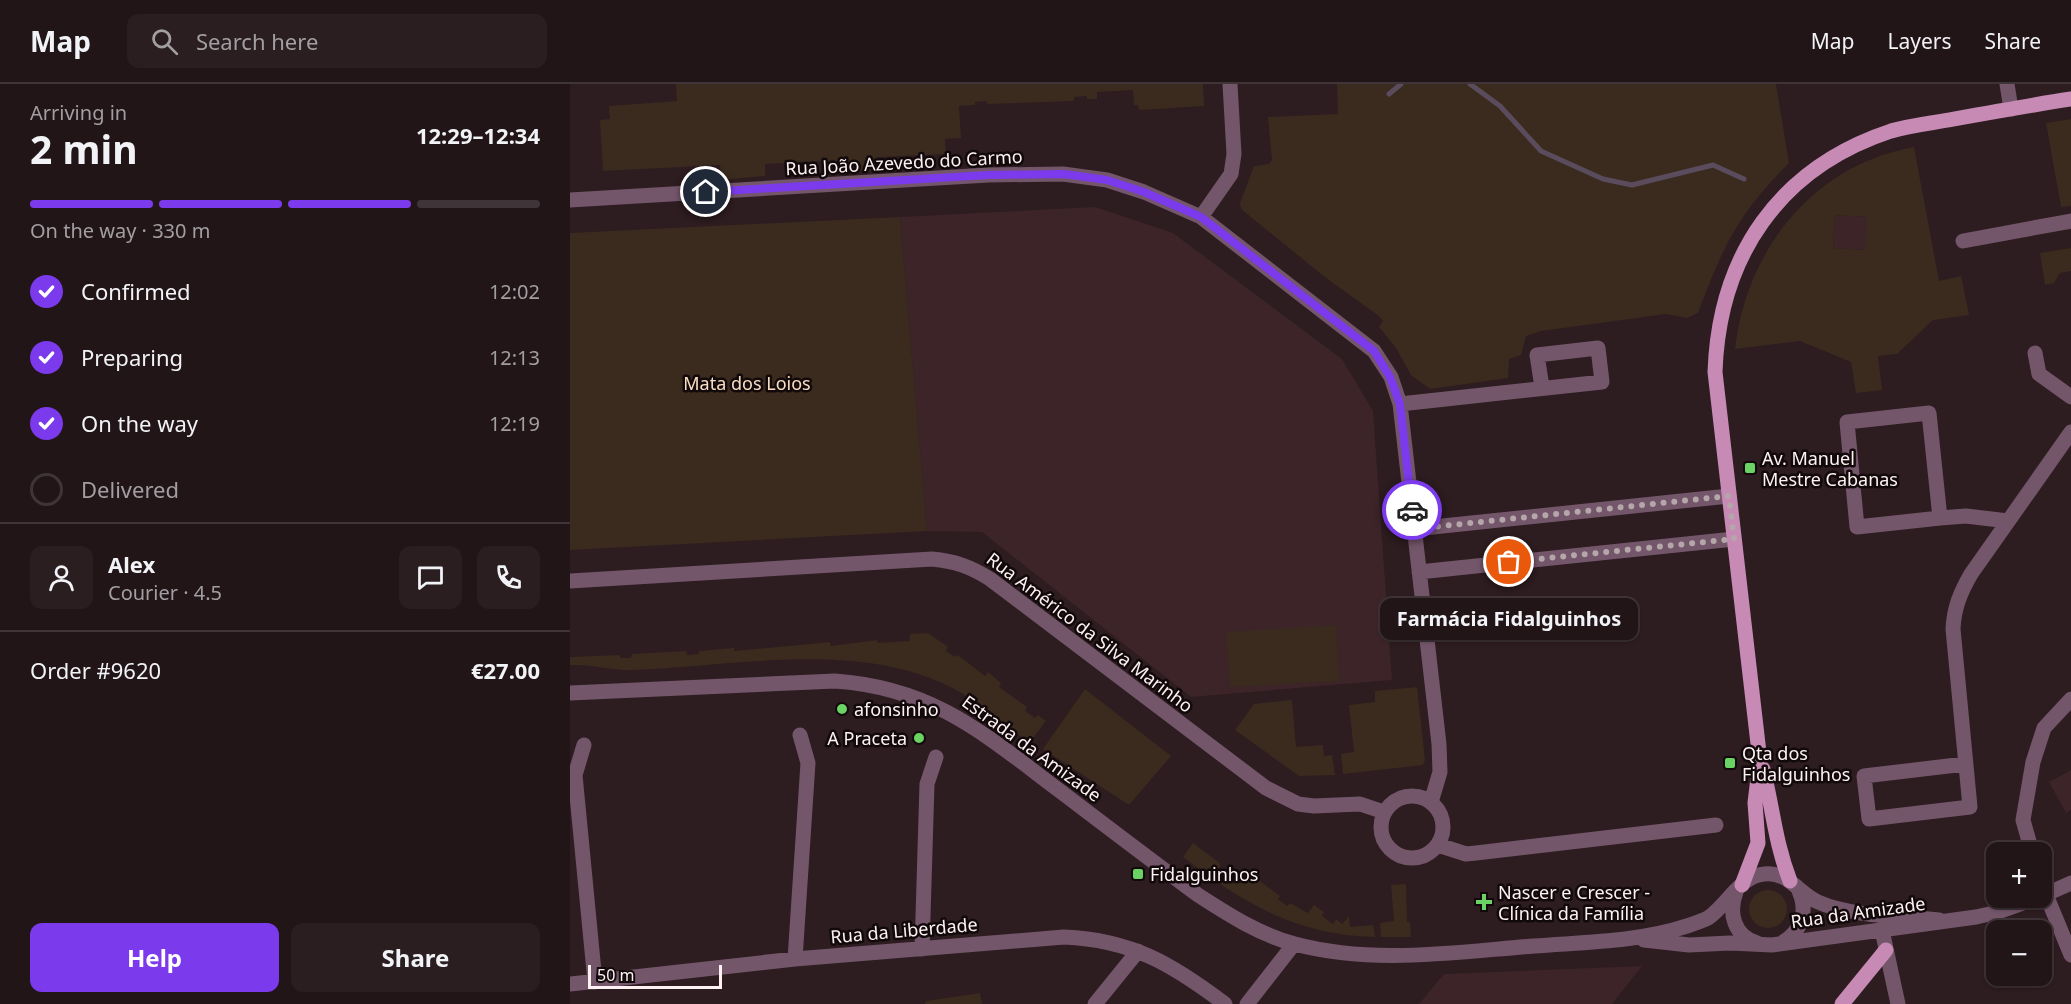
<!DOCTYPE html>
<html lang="en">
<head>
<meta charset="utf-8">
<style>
  body { margin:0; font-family:"Noto Sans",sans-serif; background:#2a1e21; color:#f1f3f6; height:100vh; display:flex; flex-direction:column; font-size:22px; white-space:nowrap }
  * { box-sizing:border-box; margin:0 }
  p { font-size:20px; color:#a29fa2 }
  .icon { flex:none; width:33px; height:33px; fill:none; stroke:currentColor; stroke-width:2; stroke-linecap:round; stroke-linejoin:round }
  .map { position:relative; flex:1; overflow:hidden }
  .side { display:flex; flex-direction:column; background:#221518; width:570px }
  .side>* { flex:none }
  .controls { position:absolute; left:1416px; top:758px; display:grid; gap:12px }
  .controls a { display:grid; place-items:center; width:66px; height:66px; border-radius:12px; background:#221518; box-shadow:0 2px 4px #0004,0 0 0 2px #3f3437; font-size:30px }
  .scale { position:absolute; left:18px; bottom:15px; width:134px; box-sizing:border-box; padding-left:6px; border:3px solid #fef1f4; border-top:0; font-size:16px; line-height:21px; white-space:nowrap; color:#fef1f4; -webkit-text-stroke:4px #11090a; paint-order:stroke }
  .pin { position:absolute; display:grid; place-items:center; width:51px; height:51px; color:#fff; margin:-26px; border:3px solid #fff; border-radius:50%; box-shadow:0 2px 6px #0007 }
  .courier { position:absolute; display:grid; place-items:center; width:60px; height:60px; margin:-30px; border:4px solid #7c3aed; border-radius:50%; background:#fff; color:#222; box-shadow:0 2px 8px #0007 }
  .bubble { position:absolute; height:42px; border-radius:12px; background:#221518; box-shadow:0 2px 4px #0004,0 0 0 2px #3f3437; font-size:20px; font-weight:700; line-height:42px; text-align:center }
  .summary em { font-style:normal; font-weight:700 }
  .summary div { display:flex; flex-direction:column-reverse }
  .summary { display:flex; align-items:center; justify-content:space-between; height:102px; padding:0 30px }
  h1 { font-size:39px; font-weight:700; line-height:45px }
  .bar { display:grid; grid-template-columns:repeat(4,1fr); gap:9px 6px; align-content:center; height:72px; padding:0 30px }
  .bar i { height:8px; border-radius:4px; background:#3f3437 }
  .bar .on { background:#7c3aed }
  .bar p { grid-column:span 4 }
  .line { display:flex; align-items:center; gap:15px; padding:0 30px; border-top:2px solid #3f3437 }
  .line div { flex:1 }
  .round { display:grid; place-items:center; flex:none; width:63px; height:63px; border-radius:12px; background:#2a1e21 }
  ol { padding:0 30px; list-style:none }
  li { display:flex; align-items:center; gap:18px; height:66px }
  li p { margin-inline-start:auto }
  li .icon { padding:6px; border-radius:50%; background:#7c3aed; color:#fff; stroke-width:4 }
  li:last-child { color:#a29fa2 }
  li i { width:33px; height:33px; border:3px solid #3f3437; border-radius:50% }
  .action { display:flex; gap:12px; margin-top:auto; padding:12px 30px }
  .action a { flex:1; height:69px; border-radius:12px; background:#7c3aed; color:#fff; font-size:24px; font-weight:700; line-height:69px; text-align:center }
  .action a+a { background:#2a1e21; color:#f1f3f6 }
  header { display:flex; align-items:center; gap:36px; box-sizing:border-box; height:84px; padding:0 30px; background:#221518; border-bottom:2px solid #3f3437 }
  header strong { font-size:28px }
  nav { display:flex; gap:33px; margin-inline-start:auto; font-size:21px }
  .search { width:420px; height:54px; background:#2a1e21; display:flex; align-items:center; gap:15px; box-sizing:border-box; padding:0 21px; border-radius:12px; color:#a29fa2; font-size:22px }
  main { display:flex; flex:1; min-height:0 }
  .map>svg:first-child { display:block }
</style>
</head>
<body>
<header>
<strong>Map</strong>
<div class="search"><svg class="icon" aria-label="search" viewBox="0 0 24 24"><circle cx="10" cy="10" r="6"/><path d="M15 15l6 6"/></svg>Search here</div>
<nav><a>Map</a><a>Layers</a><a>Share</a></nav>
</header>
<main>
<section class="side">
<div class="summary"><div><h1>2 min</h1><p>Arriving in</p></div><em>12:29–12:34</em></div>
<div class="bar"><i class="on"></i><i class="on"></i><i class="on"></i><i></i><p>On the way · 330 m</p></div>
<ol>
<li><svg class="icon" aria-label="check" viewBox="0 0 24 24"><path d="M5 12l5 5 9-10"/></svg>Confirmed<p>12:02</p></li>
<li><svg class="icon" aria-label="check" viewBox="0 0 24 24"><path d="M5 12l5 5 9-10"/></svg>Preparing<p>12:13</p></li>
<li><svg class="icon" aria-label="check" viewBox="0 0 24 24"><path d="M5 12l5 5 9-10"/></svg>On the way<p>12:19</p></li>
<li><i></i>Delivered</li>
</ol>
<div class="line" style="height:108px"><a class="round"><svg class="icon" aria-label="person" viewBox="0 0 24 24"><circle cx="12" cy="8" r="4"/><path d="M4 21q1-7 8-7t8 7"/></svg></a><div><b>Alex</b><p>Courier · 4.5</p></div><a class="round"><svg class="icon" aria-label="chat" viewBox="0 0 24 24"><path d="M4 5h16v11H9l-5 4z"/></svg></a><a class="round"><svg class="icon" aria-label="phone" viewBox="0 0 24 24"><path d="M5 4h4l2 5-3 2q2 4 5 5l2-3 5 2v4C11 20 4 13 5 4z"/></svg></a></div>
<div class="line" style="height:78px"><div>Order #9620</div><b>€27.00</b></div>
<div class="action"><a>Help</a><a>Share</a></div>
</section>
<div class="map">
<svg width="1501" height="920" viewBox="0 0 1501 920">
  <rect width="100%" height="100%" fill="#2d1c20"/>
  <path fill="#3c2429" d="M525,123L603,149L772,275L803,327L822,596L621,613L412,448L357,447L330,133Z
    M1265,131L1298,133L1296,166L1263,164Z
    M1501,686V726L1496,729L1479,698Z
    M1072,882L1042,920H849L874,890Z"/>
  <path fill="#3a2b1e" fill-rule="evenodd" d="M106,0H633L634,22L569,26L568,21H564L563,6L527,8V15H517V12L504,13V17L417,20V17L405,18V21L389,22L391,54L375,55L376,70L307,73L308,86L266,88L265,76L195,80V92L151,96L150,81L33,87L30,36L40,35L39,22L107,17Z
    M767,0H1206L1219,79C1168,130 1153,162 1128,229L1117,234L1096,230L971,247L956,252L951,271L939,275L938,294L860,305L841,291L826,264L809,243L813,237L809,232L756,194L671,125L670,119L684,82L699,80L702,76L698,33L768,30Z
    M1501,35V122L1491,123L1476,39Z
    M1344,63L1369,197L1391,192L1399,231L1363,236L1327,270L1308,272L1312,306L1286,309L1281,278L1230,257L1165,265C1176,166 1243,81 1344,63ZM1265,131L1297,133L1295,166L1263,164Z
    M330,133L357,447L0,466V149Z
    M1501,164V187L1490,189L1484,199L1475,201L1470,169Z
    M766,541L769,597L660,603L656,548Z
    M358,549L378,563L376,567L385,573L388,571L415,592L418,588L431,599L429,603L457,623L455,627L465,634L468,631L476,637L459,659C431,638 404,613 372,599C278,557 159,583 59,586C39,586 20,580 0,581V573L50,571V574H61L62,570L116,567L117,571L129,570V567L164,564V567L260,558L261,562L307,556L308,559L340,557V550Z
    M847,603L855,676L853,681L773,690L771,670L784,668L779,621L805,618V607Z
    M515,605L601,672L559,721L473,665Z
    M722,616L726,663L753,661L754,672L762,671L765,691L729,692L665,646L684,620Z
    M623,759L651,780L649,784L658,791L661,788L679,797L683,792L710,812L708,815L717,822L720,819L738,829L744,821L754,828L752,832L763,840L766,835L772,840L779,832L780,843L803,841L805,853C726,851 673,819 613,773Z
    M836,800L837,838H840L841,853H811L810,839L824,837L821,801Z
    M1179 825a19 19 0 1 1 38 0a19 19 0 1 1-38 0Z
    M410,909L412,920H355L356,917Z"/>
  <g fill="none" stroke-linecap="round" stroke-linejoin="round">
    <path stroke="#5a4c5d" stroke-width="5" d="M900,0L930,22L971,67L1033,95L1062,101L1143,81L1174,95
      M819,10L831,0"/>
    <path stroke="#74566a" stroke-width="15" d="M1437,0L1441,25
      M0,116L418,91L493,90L537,96L574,108L631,133L804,267L821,293L830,320L869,660L870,688L861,718
      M631,133L661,90L664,70L660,0
      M1393,157L1501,137
      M1465,269L1469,290L1501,313
      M830,320L1032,298L1028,264L967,271L972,303
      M1359,329L1370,434L1287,443L1277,338Z
      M1370,434L1396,432L1438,437
      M844,445L1159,412
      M849,488L1164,455
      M0,497L362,475C385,477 401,483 420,495L696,704L728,720L744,722L790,720L814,728
      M0,609L265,597C364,604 414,650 490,707C536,742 582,777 628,811C659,831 690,851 725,860C803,881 885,868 964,862C1015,858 1068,858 1117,842C1123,840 1132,837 1138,834C1157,821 1170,792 1194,790C1218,787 1228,809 1248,818C1282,833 1332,832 1369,836
      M14,661L5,691L25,898
      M1395,680L1294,692L1299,735L1400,723L1383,545C1384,524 1390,509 1401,490L1501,348
      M811 743a31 31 0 1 1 62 0a31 31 0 1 1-62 0Z
      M868,761L896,770L906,769L1146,741
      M1462,768L1453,736L1463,678L1474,644L1501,615
      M1472,801L1501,871
      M1166,808C1158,829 1164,852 1187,859
      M1472,812L1501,799
      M1312,846L1328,920
      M1074,856L1119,861L1160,859L1202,861L1406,833L1428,828L1470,813
      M1212,859C1233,846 1239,825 1227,803
      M352,865L357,700L366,673
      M225,875L238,679L230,651
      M0,900L225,875L494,853C562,856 602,880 655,920
      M525,920L568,867
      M677,920L724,860"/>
    <path stroke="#c68ab4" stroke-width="15" d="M1193,685C1203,725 1205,758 1220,797
      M1172,801L1188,759L1185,719L1190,677L1145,288C1149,172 1209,84 1321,47C1341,41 1363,39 1384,35C1423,28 1462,21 1501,15
      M1272,920L1316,866"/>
  </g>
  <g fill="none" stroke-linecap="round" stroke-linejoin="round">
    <path stroke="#b5a6aa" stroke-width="6" stroke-dasharray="0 10.8" d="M842,426L844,445L1159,412L1164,455L939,478"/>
    <path stroke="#7c3aed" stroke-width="8" d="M136,108L418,91L494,90L537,96L574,108L631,133L804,267L820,293L830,320L842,426"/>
  </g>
  <g fill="#6ad364" stroke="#11090a" stroke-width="2">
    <rect x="1174" y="378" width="12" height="12" rx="3"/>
    <circle cx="272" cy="625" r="6"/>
    <circle cx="349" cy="654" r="6"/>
    <rect x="1154" y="673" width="12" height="12" rx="3"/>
    <rect x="562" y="784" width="12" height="12" rx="3"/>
    <path d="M911 809h6v6h6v6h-6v6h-6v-6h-6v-6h6z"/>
  </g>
  <g text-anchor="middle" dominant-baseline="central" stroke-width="5" stroke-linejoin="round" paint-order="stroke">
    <g font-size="18" fill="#fef1f4" stroke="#11090a">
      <text transform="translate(334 78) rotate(-3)">Rua João Azevedo do Carmo</text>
      <text transform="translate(520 548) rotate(37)">Rua Américo da Silva Marinho</text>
      <text transform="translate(462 664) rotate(36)">Estrada da Amizade</text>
      <text transform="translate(1288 828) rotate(-8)">Rua da Amizade</text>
      <text transform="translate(334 846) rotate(-5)">Rua da Liberdade</text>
    </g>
    <g font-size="18" fill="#fadcc3" stroke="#11090a">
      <text x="177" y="299">Mata dos Loios</text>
    </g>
    <g font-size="18" fill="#fef1f4" stroke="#11090a" text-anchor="start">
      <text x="1192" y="374">Av. Manuel<tspan x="1192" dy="21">Mestre Cabanas</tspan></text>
      <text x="284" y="625">afonsinho</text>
      <text x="337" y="654" text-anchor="end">A Praceta</text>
      <text x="1172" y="669">Qta dos<tspan x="1172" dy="21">Fidalguinhos</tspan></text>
      <text x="580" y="790">Fidalguinhos</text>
      <text x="928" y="808">Nascer e Crescer -<tspan x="928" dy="21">Clínica da Família</tspan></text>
    </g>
  </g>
</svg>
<div class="controls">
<a>+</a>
<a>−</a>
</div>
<div class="scale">50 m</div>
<div class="pin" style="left:939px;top:478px;background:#ea580c"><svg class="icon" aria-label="bag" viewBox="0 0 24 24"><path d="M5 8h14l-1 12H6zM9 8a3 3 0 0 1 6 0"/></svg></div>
<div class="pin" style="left:136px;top:108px;background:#1f2937"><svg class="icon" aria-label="home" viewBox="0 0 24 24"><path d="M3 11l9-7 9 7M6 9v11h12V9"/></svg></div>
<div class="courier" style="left:842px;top:426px"><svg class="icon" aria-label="car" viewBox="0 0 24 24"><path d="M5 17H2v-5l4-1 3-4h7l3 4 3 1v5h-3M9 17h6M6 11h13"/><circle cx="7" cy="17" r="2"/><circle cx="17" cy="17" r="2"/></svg></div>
<div class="bubble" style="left:810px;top:514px;width:258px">Farmácia Fidalguinhos</div>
</div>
</main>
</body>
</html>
